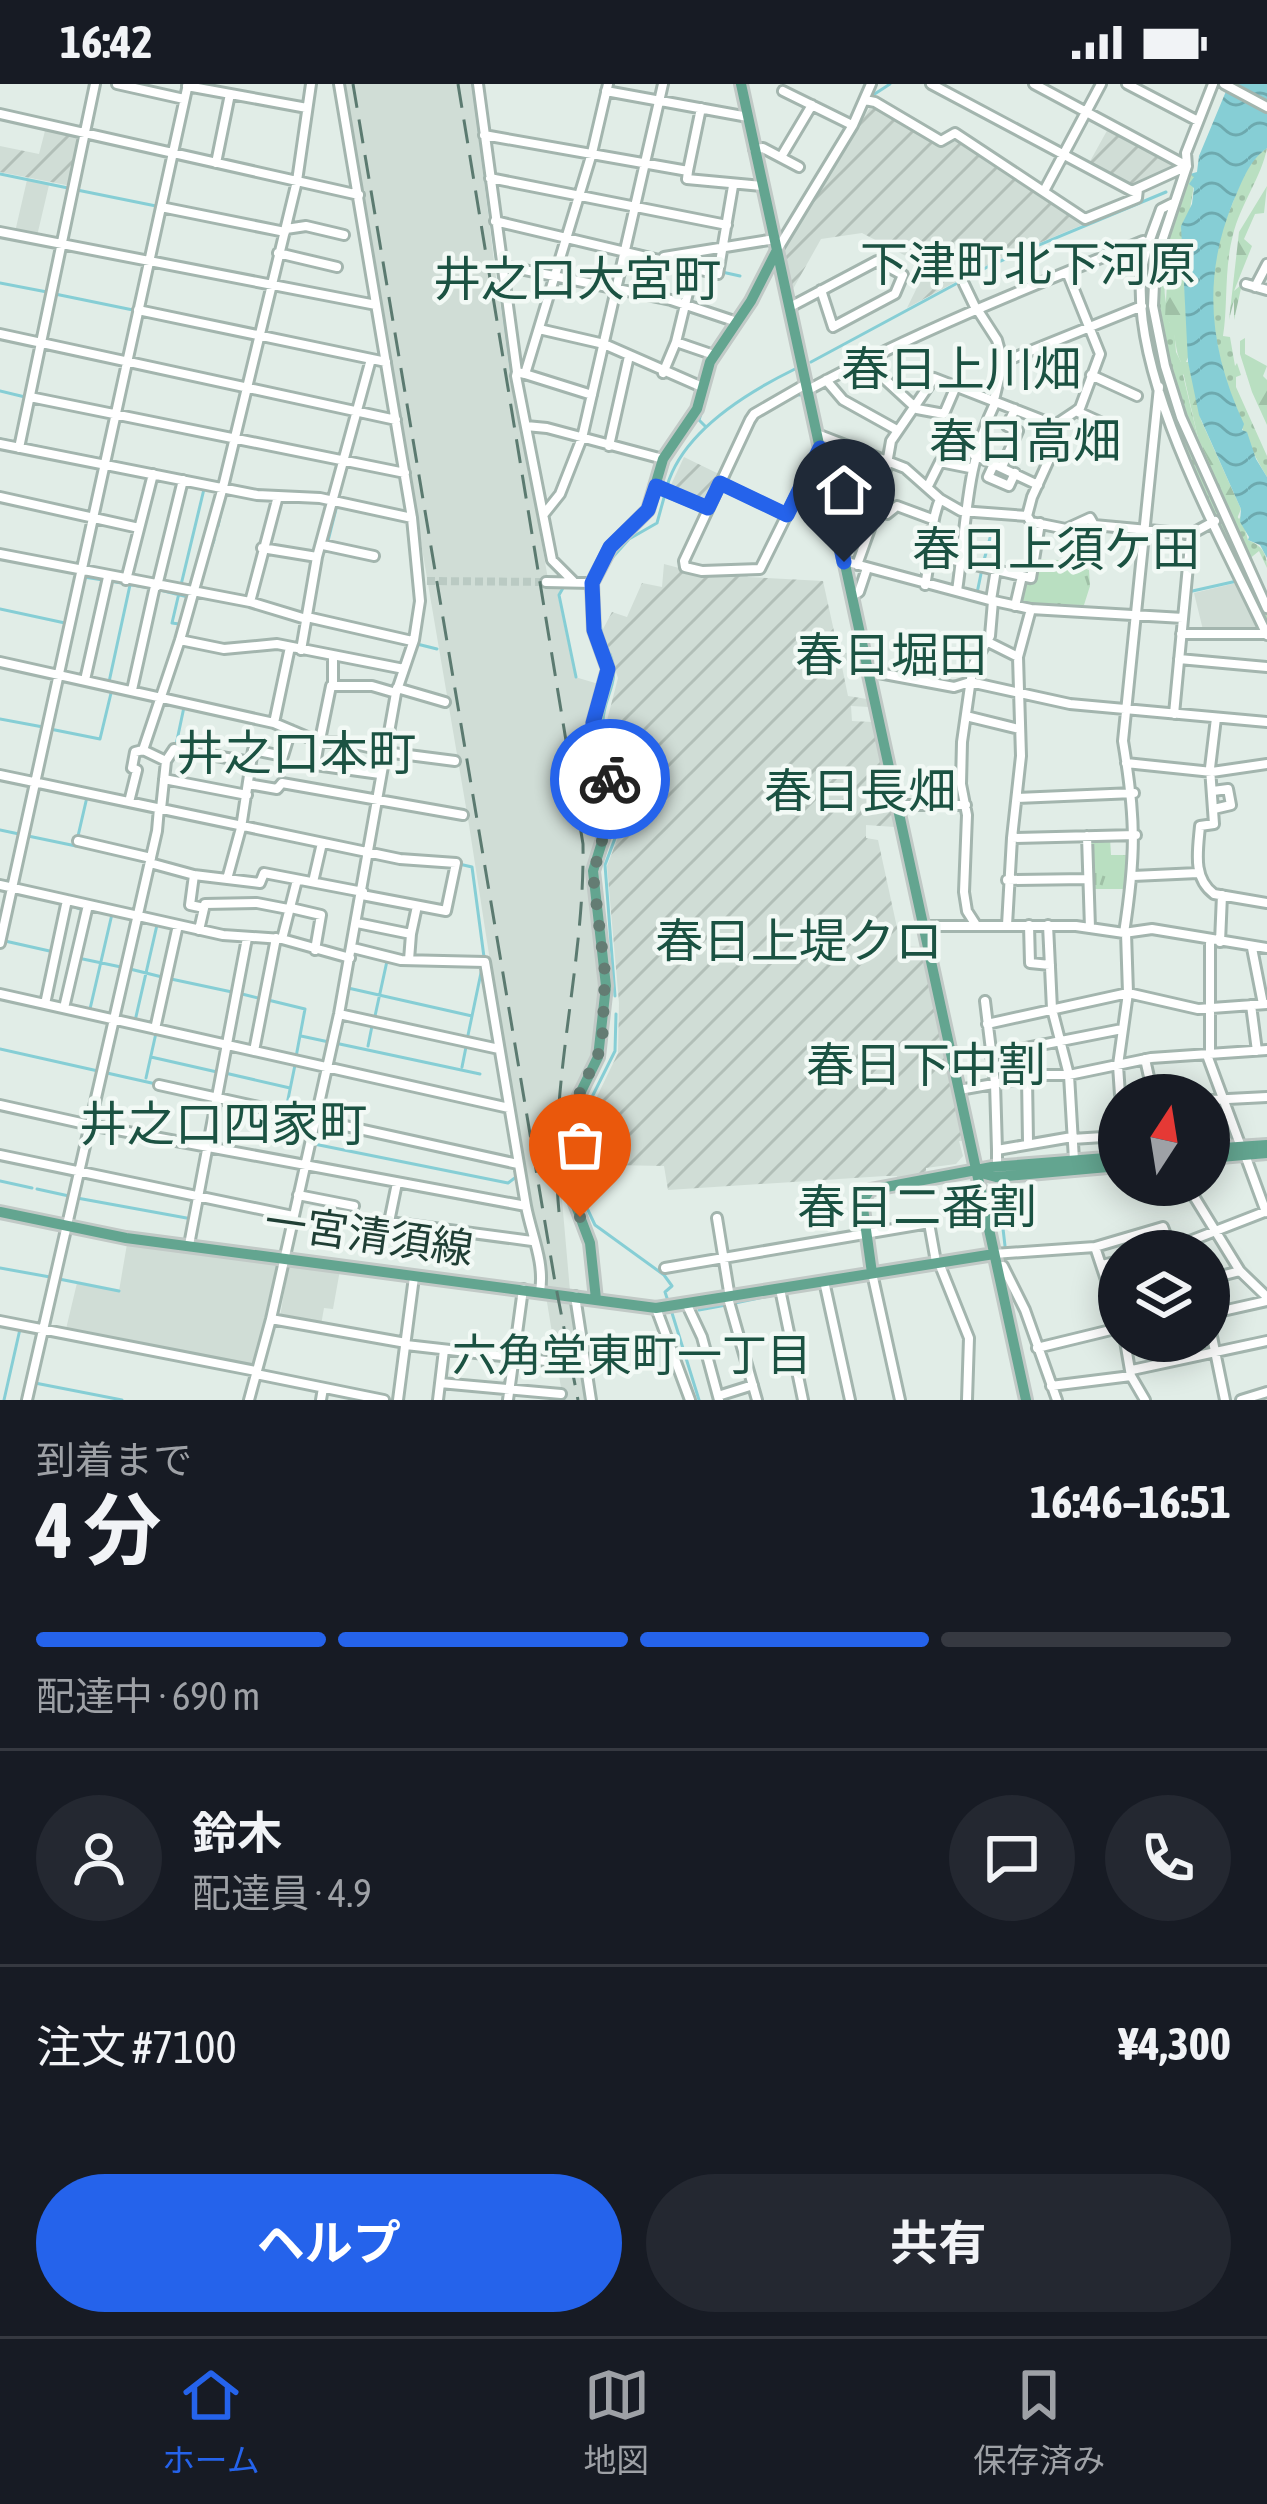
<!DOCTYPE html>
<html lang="ja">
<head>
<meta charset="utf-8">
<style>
  body { margin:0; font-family:"Asap Condensed","Noto Sans JP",sans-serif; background:#242831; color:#f1f3f6; height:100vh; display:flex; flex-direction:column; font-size:45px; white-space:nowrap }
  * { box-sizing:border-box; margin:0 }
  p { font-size:39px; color:#9ea1a6 }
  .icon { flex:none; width:66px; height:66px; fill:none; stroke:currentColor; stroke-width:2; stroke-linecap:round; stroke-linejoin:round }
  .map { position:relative; height:1316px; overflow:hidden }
  .panel { display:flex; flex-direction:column; background:#171b24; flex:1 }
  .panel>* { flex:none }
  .needle { width:78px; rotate:12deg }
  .tools { position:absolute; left:1098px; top:990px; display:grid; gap:24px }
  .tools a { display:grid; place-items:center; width:132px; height:132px; border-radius:50%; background:#171b24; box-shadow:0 6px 30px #0003; font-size:60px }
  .pin { position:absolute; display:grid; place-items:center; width:102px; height:102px; color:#fff; margin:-123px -51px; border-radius:50% 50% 50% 0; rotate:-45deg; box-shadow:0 0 12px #0007 }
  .pin .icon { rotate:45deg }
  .courier { position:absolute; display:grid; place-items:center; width:120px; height:120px; margin:-60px; border:9px solid #2563eb; border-radius:50%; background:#fff; color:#222; box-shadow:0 3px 15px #0007 }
  .head em { font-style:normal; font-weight:700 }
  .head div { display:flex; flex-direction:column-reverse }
  .head { display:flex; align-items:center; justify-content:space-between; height:204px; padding:0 36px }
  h1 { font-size:78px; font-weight:700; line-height:90px }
  .bar { display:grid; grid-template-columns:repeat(4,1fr); gap:18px 12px; align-content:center; height:144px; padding:0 36px }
  .bar i { height:15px; border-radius:9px; background:#363941 }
  .bar .current { background:#2563eb }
  .bar p { grid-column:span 4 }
  .line { display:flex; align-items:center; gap:30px; padding:0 36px; border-top:3px solid #363941 }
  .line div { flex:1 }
  .round { display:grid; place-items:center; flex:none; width:126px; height:126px; border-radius:63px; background:#242831 }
  .cta { display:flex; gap:24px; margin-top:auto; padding:24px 36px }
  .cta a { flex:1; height:138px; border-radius:72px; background:#2563eb; color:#fff; font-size:48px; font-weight:700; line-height:138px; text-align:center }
  .cta a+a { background:#242831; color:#f1f3f6 }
  .status { display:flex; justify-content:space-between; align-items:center; height:84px; padding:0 60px; background:#171b24; direction:ltr }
  .status svg { height:33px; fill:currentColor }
  .menu { display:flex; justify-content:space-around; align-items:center; height:168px; border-top:3px solid #363941; background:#171b24; font-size:33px; color:#9ea1a6 }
  .menu a { display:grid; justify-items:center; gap:6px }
  .menu .current { color:#2563eb }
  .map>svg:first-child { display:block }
</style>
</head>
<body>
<div class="status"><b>16:42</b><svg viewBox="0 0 49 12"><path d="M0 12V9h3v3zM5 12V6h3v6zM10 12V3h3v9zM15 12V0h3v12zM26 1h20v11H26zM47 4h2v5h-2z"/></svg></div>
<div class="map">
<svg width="1267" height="1316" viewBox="0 0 1267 1316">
  <defs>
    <pattern id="industrial-furrows" width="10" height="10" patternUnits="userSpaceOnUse" patternTransform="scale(3)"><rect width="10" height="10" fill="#d0ddd6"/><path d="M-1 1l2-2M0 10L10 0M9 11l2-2" fill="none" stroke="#b2bfb8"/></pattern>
    <pattern id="grass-dots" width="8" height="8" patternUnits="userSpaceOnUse" patternTransform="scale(3)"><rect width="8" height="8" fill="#b9dfc1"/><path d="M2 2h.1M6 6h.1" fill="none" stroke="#9fc0a6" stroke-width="1.8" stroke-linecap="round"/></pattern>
    <pattern id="forest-firs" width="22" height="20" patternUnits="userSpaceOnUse" patternTransform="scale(3)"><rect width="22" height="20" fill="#b9dfc1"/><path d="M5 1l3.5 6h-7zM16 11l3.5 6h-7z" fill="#9fc0a6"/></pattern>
    <pattern id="park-tufts" width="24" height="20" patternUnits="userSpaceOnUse" patternTransform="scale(3)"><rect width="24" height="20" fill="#b9dfc1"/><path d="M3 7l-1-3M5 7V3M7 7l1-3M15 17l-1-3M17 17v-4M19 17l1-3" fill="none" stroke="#9fc0a6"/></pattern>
    <pattern id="water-waves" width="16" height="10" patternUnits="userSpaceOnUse" patternTransform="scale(3)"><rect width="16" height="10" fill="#86ced5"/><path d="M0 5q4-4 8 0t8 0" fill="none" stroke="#6da9ae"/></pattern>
  </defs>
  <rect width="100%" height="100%" fill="#e1ede7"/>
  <path fill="#d0ddd6" d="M343,0H472L497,201L549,501L562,502L558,512L575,593L602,601L593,620L609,717L592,777L602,904L597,970L557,1059L570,1207L543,1203L531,1142L469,741Z
    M27,96L49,101L37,152L15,148Z
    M1240,498L1261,550L1223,546L1204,550L1194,509Z
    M127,1160L277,1178L279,1184L254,1284L66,1245L77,1199L119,1207Z
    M289,1178L340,1186L333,1225L324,1224L321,1241L280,1233Z
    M546,1212L573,1216L589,1316H563Z"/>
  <path fill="url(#industrial-furrows)" d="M872,20L940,61L958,54L1087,139L989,180L907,224L927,183L862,149L821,155L793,205L784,165Z
    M46,43L81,53L71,102L0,88V62L39,70Z
    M1109,43L1175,78L1167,88L1129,103L1088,81Z
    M684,373L721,391L708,419L670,403Z
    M664,480L702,490L744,487L748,493L823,497L839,570L857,567L858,574L841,578L848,612L867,615L869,623L851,622L852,637L872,638L895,743L866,741V754L878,756L901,862L921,863L963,1057H959L963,1072L956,1080L926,1084V1091L898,1096L897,1092H885L668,1106L664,1082L611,1081L586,1095L591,1025L618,969L619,919L607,782L622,743L624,702L605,644L618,594L602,547L612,528L627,533L642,499L662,503Z"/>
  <path fill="url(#grass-dots)" d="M1267,64C1262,92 1240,121 1233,151C1224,184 1228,223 1223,252L1230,253L1235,282L1237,279L1241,291L1236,293V303L1267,372V393C1229,330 1201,236 1216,161C1218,148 1228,132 1233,118C1242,96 1247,78 1267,64Z
    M1187,88L1195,93C1192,114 1189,136 1182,158C1179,167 1167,184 1165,199C1163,211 1168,226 1169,238L1174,242L1176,268L1181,278H1188L1190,284L1183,291L1198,354L1233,427L1239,435L1241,432L1248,456C1262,462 1267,469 1267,484L1259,467L1248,476C1211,394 1159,306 1155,214C1153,172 1175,128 1187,88Z
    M1167,128C1163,152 1151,174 1150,199C1145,300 1225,438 1267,530V545C1223,444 1148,326 1143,214C1142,186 1153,158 1161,131Z"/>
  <path fill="url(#forest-firs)" d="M1267,102L1264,129L1255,130L1244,155L1252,162L1234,207L1242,200L1234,236V216L1229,236L1239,148Z
    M1173,163H1182L1189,271L1186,278H1181C1173,263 1178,246 1165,233L1169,167Z
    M1245,254V270L1267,282L1263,292L1267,296V341L1252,308L1240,270V257Z
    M1190,284L1201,336L1241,425L1236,437L1198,354L1183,288Z"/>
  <path fill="url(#park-tufts)" d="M1038,475L1079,477L1081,483L1089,486L1090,502L1084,521L1021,520L1024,495H1034Z
    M1092,754H1110L1111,771H1126L1127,754H1131L1128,805H1090L1089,757Z"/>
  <path fill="url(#water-waves)" d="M1229,0H1267V64C1248,78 1243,96 1233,118C1202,194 1209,265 1244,340L1242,346L1247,348L1256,375L1267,393V474L1260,461L1248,456L1249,453L1240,438L1241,425L1199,331L1188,278L1181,142L1192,120L1194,104L1189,100L1194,93L1190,90L1197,88L1199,72Z"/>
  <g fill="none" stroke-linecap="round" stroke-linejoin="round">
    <path stroke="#86ced5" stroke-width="3" d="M473,0L512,290
      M870,13L890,0
      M0,90L68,104
      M77,106L156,122
      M531,142L563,149
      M571,151L622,163
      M630,164L655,170
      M672,175L691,180
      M722,188L740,192
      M0,199L47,208
      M55,210L133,226
      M743,238L748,231
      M46,255L54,214
      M811,278L991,181L1166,108
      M0,307L25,313
      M35,309L44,265
      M795,310L800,311
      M705,342L699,336L706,314
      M0,355L15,358
      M744,359L757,333L790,314
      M24,360L33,318
      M26,360L59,367
      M62,368L81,371
      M84,372L88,373
      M91,373L100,375
      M110,377L118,379
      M121,379L132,382
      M135,382L152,386
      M155,386L163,388
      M166,388L172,390
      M175,390L186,392
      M189,393L217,399
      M228,401L233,379
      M667,402C683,347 746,309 795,285
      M223,419L226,408
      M1097,437L1123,440
      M218,442L222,423
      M328,457L337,421
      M208,473L214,456
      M612,474L629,455L657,439L665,410
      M983,480L990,454
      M202,491L207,477
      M84,493L103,496
      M110,497L150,504
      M181,501L204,405
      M563,504L559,511L576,593
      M160,506L188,513
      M1188,508L1237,497
      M179,509L172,539L179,540
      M981,510L977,509L982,485
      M0,525L65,539
      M599,534L602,551
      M417,560L437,565
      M610,570C621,598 604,611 603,637C603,655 615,677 620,695
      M109,598L130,501
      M0,635L43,643
      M50,645L100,655L112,605
      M176,661L184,623
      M101,716L122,721
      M132,723L154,728
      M0,746L19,750
      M28,752L76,762
      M78,752L87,713L91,714
      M154,775L161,748
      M459,780L472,783L484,873
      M148,802L153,784
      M70,821L83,826
      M90,825L132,835
      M143,838L172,844
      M5,857L54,868
      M78,874L121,883
      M130,885L162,893
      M171,895L232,908
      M348,904L472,932
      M242,910L262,915
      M615,912L605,781L620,741V698
      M268,916L305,925L296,973
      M90,925L112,830
      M616,930L615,967L587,1023L586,1122L595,1141L664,1191L672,1202L665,1208L668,1217
      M375,932L387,877
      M135,937L157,841
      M301,952L329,958
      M467,956L482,884
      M335,959L480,990
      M368,962L372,942
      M0,965L98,987
      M151,973L217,988
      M462,983L466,963
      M106,986L116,943
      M107,989L156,1000
      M225,989L290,1004
      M146,994L156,949
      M286,1025L295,981
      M314,1060L508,1099L516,1093
      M302,1076L305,1060
      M0,1097L32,1104
      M998,1101L1005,1162
      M37,1105L69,1112
      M77,1114L192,1135
      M0,1184L50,1193
      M59,1195L119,1207
      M831,1201L859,1197
      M786,1209L820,1203
      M735,1219L774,1211
      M699,1226L726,1221
      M672,1229L699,1316
      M35,1299L122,1316
      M4,1316L20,1245"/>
    <path stroke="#bacac3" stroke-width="8" stroke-dasharray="8 4" stroke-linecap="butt" d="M427,497L546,498"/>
    <g stroke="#a3b5ae" stroke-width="14">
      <path id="minor" d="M117,0L184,15
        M478,0L517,288
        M931,0L1132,107L1187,82L1034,0
        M1127,0L1198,37
        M1213,0L1186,69L1187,82L1155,178L1153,222L1165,282L1181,333L1267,524
        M1224,0L1267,23
        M187,2L307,24
        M606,7L748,33
        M783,7L852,41
        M865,16L875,18L941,57L955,49L1085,135L1137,114L1138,105
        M0,30L359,111
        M484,51L688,87L687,95L762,102
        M754,65L763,64L799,83
        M781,73L812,21
        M216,79L230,10
        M688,87L701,24
        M490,94L727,141
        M1044,107L1101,0
        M1171,120L1161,125C1153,148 1142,172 1141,196C1135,303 1222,454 1267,551
        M161,123L285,148
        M495,137L718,190L733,102
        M286,145L306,142L344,151
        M0,148L376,221
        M777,166L853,41L871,0
        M278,169L337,183
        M664,173L775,155
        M500,181L671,216L737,238
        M1067,188L1100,270L1080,324L1076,327
        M964,200L976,225
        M1246,200L1267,206
        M1255,203L1267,180
        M790,223L877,177L903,191L895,210L833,243L821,206
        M977,225L997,256L1003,278
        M138,226L386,278
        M539,245L604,260L702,303
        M0,250L396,336
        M676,258L714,271
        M864,276L917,325L944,330L956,302
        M663,289L676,258L694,184
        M525,290L592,311
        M1091,291L1137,312
        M826,296L843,316L897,346
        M806,300L754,330L750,336L684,477L685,483L702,487L760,485L819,366
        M808,306C916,248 1029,203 1143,157L1142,173
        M30,313L405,389
        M994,316L1003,278L1142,222
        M526,342L547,344L663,375
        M817,350L905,384L940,415L961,427L1027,432L1031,438L1066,445L1090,434L1094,441L1191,450L1215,437
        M0,360L257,411L320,414L412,434
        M609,362L629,272
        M19,364L95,0
        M974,371L1038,401
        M994,380L988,393L1009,402L1015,389
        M1002,383L1018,347L1007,342L1015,325
        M720,399L787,431
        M655,402L708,424
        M928,402L940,378L970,384
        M0,413L139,444
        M876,426L887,430L897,422L932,435
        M544,430L560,410L582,354L663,0
        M1027,432L1032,413L1057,358L1051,353L1055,341
        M323,461L374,472
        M262,464L317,473
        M0,470L250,518L306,535
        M932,471L1022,492
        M844,477L993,517L990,552L973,581L962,658L961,700L967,731L964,808L967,827L976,841
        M857,481L881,414L891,357L934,294L1055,341L1076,327L1111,343
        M126,496L153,390
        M573,497L552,476L516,292L517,288L525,290L592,69L608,0
        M546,498L592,499
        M925,501C932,470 928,445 940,415
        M157,502L183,396
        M957,507C967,438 965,381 996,317
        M852,512L859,508L867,484
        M991,516L996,485
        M994,517L1031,525L1183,534
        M250,518L278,412
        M1015,522L1022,492L1031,494L1040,439
        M1031,525L1018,573L1021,672L1012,754L1136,751
        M307,533L412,557
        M1181,550H1266
        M180,556L224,565L277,560L404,585
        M988,558L1018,573
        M301,566L317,473L371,275
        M1179,575L1267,583
        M0,578L274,639L319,658H346L386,667
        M868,587L954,603L970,598L1070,620L1267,638
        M85,596L108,493
        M333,602V574
        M397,604L445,618
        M132,606L155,502
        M1174,630L1191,450
        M966,632L1019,645
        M1216,634L1210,684L1214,740L1200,742C1198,766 1192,794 1214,810L1267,819
        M274,639L290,563
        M320,656L331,602H372L396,609
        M319,658L315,681L380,690
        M385,668L455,677
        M166,677L143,666L180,556L223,403L297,97L311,0
        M251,678L253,666L283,672L291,646
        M1126,679L1212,688L1267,680
        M0,691L400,775L456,779L446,827L362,811
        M164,695L247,711
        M248,700L277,705L282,699L463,731
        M1213,707L1228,705L1231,721L1214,725
        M1017,714L1134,709
        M129,718L137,686L132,684L135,668L143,666
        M898,721H966
        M161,725L166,677L174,665L251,678L241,744L227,795
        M1087,752L1090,844
        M78,757L151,774
        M150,779L194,791L260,799L264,789L363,808
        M194,791L190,821L204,824
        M1133,792L1198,789
        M1007,796L1087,795
        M313,798L322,759
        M0,801L223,851L282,855L350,874
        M291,824L321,831L315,866
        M357,839L411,850L417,822
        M1007,841L1012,754
        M1029,841L1030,879L1050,881
        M1048,841L1052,925L1069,991L1074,1076
        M923,842H1076L1124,849L1152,845L1267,864
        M199,846L205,820L257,819L288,825
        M1124,849C1136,772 1136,734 1123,657L1159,303
        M282,855L297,796
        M1220,858L1222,811
        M0,859L188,0
        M353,864L401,876L485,878L526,1122C531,1149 545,1179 540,1207
        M1252,864L1263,920
        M409,876L411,850
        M0,910L509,1024
        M985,917L995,999L997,1066
        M45,920L67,816
        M1251,921L1257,967
        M64,924L88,821
        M339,930L499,965
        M987,940L1128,909L1198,925L1267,920
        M155,945L178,841
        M254,967L276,854
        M990,971L1122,945
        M1207,971L1241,1063
        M1210,971V856
        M1145,975L1153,1011
        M1027,994L1028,1058
        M159,1001L518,1080
        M959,1006L1045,991H1069L1151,974L1267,966
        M1120,1011L1118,981L1128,909L1126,849
        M1209,1016L1267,1013
        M0,1021L90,1041L526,1122
        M1072,1055L1119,1052
        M0,1071L293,1132
        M1245,1071L1266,1128
        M997,1082V1066L1072,1053
        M397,1099L389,1138L532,1157
        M1187,1101L1240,1187L1267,1213
        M298,1111L354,1122
        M717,1134L730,1214
        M189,1161L247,854
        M1095,1163L1119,1235
        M1164,1167L1267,1127
        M994,1170L1095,1163L1163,1143L1171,1164
        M939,1179L969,1254L967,1316
        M1102,1181L1119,1177
        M997,1183L1003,1182L1025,1226L1057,1316
        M665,1184L929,1139L936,1178
        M872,1189L900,1316
        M1209,1195L1240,1187
        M824,1197L850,1316
        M780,1205L803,1316
        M575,1212L591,1316
        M728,1214L757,1316
        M687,1221L702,1253L719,1316
        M656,1224L690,1316
        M1209,1230L1267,1217
        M271,1235L406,1259
        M0,1237L256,1287
        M1209,1238L1225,1316
        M1125,1257L1131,1292L1145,1316
        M406,1261L555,1278
        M1037,1264L1119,1244
        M1132,1286L1267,1257
        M256,1290L384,1316
        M440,1299L561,1310
        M1051,1302L1131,1292
        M718,1312L753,1301
        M27,1316L157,747L159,724
        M249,1316L271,1235L339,930L396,609L414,556L420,517L412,434L339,0
        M321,1316L323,1304
        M398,1316L414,1193
        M438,1316L444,1266
        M508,1316L523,1205
        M1241,1316L1267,1308"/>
    </g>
    <g stroke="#c1c9c6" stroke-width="16">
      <path id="major" d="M741,0L1026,1316
        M1209,1065L1267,1061
        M1209,1074L1267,1069
        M981,1089L996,1093L1119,1082
        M0,1128L126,1154L656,1224L994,1170
        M872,1189L862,1117L870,1106L992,1083L1119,1073
        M596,1215L590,1159L573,1114L562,1060L566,1038L598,973L606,902L593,787L607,742L612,708L593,639L608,585L594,546L592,499L611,463L648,426L663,375L697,325L710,278L751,217L777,166"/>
    </g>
    <use href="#minor" stroke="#fff" stroke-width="8"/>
    <use href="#major" stroke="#63a590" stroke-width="10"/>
    <path stroke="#5b7a70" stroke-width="3" stroke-dasharray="24 12" stroke-linecap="butt" d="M353,0L555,1198L578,1316
      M458,0L583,760C585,884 547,1003 559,1128"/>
  </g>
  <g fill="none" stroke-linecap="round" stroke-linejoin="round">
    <path stroke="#647c73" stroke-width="12" stroke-dasharray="0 21.6" d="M580,1133L562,1060L566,1038L602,962L605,889L593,791L612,718L610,695"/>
    <path stroke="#2563eb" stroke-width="15" d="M610,695L593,639L608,585L594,546L592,499L610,463L648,426L656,402L708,424L720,399L787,431L820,364L844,478"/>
  </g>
  <g text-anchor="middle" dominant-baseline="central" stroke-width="9" stroke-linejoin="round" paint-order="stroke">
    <g font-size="42" fill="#203f35" stroke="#f2f9f5">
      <text transform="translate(369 1151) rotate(8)">一宮清須線</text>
    </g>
    <g font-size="45" fill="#1b5242" stroke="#f2f9f5">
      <text x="632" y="1271">六角堂東町一丁目</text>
    </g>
    <g font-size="48" fill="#1b5242" stroke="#f2f9f5">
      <text x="1028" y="179">下津町北下河原</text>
      <text x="577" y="194">井之口大宮町</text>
      <text x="961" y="284">春日上川畑</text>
      <text x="1025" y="356">春日高畑</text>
      <text x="1056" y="464">春日上須ケ田</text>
      <text x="891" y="570">春日堀田</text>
      <text x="296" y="668">井之口本町</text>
      <text x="860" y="706">春日長畑</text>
      <text x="799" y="856">春日上堤クロ</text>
      <text x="926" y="980">春日下中割</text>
      <text x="223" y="1039">井之口四家町</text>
      <text x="917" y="1122">春日二番割</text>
    </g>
  </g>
</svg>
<div class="tools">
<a><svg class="needle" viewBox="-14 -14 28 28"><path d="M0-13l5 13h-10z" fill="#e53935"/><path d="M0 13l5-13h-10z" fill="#9ea1a6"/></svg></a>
<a><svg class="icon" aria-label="layers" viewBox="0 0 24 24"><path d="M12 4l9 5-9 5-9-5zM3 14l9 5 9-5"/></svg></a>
</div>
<div class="pin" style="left:580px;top:1133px;background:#ea580c"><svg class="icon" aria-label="bag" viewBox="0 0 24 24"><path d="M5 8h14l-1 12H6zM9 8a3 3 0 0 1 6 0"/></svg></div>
<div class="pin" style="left:844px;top:478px;background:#1f2937"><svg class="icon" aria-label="home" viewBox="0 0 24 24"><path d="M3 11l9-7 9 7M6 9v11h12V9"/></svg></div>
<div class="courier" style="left:610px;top:695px"><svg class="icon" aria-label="bike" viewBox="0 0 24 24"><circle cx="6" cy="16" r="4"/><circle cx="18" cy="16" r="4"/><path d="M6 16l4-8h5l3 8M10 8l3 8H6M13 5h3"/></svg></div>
</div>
<section class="panel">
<div class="head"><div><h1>4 分</h1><p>到着まで</p></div><em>16:46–16:51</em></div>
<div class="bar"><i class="current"></i><i class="current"></i><i class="current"></i><i></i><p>配達中 · 690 m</p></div>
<div class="line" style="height:216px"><a class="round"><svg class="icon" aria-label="person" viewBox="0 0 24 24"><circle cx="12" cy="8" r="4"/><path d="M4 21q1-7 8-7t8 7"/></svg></a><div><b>鈴木</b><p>配達員 · 4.9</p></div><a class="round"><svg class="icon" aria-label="chat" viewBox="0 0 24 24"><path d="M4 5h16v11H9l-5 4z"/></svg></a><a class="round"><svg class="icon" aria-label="phone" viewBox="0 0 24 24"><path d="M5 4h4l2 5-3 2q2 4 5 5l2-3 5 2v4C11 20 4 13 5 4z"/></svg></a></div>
<div class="line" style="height:156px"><div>注文 #7100</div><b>¥4,300</b></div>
<div class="cta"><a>ヘルプ</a><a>共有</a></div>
</section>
<nav class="menu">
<a class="current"><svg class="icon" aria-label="home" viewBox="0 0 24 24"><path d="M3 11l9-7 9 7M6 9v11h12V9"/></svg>ホーム</a>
<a><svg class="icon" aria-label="map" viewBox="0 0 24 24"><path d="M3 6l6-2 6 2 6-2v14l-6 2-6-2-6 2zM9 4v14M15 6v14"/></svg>地図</a>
<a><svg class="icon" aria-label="saved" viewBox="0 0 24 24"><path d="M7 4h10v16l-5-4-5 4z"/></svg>保存済み</a>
</nav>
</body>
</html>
